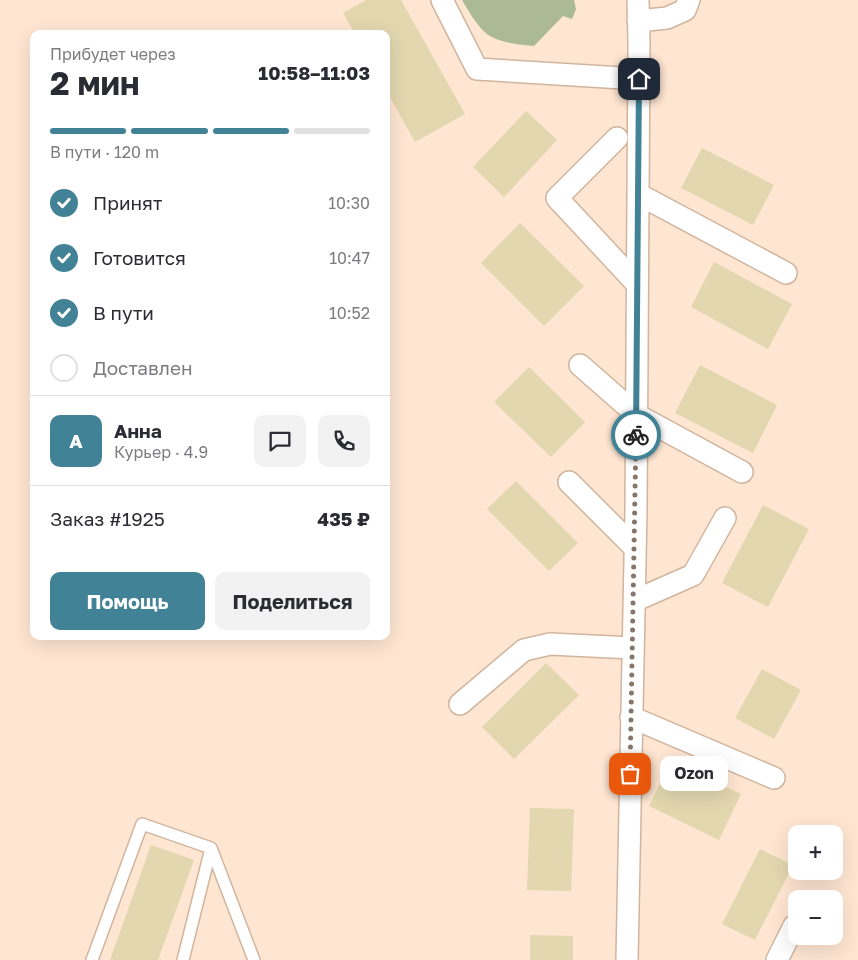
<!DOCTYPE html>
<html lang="ru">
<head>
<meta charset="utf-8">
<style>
  body { margin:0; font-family:"Golos Text",sans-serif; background:#f2f2f3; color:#2b2b33; height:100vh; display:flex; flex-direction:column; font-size:19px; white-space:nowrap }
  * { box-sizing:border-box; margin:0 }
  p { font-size:16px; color:#7c7c81 }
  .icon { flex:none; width:28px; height:28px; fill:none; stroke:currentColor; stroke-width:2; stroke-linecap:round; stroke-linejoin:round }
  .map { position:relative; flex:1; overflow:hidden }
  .details { position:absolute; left:30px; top:30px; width:360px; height:610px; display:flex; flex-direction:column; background:#fff; border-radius:10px; box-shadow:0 5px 20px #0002 }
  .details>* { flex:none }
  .controls { position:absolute; left:788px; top:825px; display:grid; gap:10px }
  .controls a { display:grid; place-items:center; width:55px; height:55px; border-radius:10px; background:#fff; box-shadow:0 5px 20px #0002; font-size:25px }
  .pin { position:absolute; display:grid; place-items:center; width:42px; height:42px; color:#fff; margin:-21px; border-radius:10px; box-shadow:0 2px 8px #0006 }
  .courier { position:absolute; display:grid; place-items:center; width:50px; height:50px; margin:-25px; border:4px solid #428296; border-radius:50%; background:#fff; color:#222; box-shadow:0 1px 6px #0007 }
  .bubble { position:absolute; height:35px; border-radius:10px; background:#fff; box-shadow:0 5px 20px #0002; font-size:16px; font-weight:700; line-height:35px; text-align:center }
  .overview em { font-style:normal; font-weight:700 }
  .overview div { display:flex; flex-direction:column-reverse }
  .overview { display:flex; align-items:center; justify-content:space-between; height:85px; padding:0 20px }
  h1 { font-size:32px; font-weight:700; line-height:38px }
  .bar { display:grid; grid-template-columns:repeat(4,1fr); gap:8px 5px; align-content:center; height:60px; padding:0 20px }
  .bar i { height:6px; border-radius:4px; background:#e1e1e2 }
  .bar .active { background:#428296 }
  .bar p { grid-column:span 4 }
  .line { display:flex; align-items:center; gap:12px; padding:0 20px; border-top:1px solid #e1e1e2 }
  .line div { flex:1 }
  .round { display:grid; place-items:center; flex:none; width:52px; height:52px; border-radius:10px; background:#f2f2f3 }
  ol { padding:0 20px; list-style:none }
  li { display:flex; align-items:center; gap:15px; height:55px }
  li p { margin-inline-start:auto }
  li .icon { padding:5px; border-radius:50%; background:#428296; color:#fff; stroke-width:4 }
  li:last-child { color:#7c7c81 }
  li i { width:28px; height:28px; border:2px solid #e1e1e2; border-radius:50% }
  .action { display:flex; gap:10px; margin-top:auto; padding:10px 20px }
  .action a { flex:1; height:58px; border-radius:10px; background:#428296; color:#fff; font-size:20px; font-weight:700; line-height:58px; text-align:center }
  .action a+a { background:#f2f2f3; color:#2b2b33 }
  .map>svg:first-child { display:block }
</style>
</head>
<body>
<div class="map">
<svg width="858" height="960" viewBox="0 0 858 960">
  <rect width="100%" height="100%" fill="#fee6d2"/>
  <path fill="#abba94" d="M462,0H574L576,9L572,19L563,16L534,46C489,41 485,39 462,0Z"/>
  <path fill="#e2d7af" d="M366,0H401L465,114L415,142L386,90V34H355L343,13Z
    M526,111L557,140L504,197L473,167Z
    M702,148L774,185L753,225L681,188Z
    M520,223L584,286L544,326L481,263Z
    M714,262L792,304L768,349L691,307Z
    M700,365L777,405L753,453L675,413Z
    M529,367L585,422L551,457L494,402Z
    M516,481L578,543L549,571L487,509Z
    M763,505L809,529L768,607L722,583Z
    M546,663L579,695L514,759L482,727Z
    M762,669L801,690L774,739L735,718Z
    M671,761L741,794L719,840L649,806Z
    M530,808L574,809L571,891L527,890Z
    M151,845L194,860L158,960H110Z
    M760,849L793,865L755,940L722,924Z
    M530,935L573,936V960H530Z"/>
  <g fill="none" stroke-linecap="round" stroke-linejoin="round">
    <g stroke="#d1b49d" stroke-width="14">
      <path id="service" d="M92,960L142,824L211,848L254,960
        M183,960L211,848"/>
    </g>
    <g stroke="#d1b49d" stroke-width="24">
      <path id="minor" d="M442,0L477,69L639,79
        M638,21L667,18L685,10L689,0
        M617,138L557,198L637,284
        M638,194L786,273
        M580,365L637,415L742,472
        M569,482L635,548
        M634,601L693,575L725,518
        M460,704L524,650L550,644L633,648
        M631,717L774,778
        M627,960L636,510L639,42L638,0
        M777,960L794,926"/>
    </g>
    <use href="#service" stroke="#fff" stroke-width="11"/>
    <use href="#minor" stroke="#fff" stroke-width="21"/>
  </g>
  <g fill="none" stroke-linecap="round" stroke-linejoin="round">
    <path stroke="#867669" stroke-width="5" stroke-dasharray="0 9" d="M630,774L636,435"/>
    <path stroke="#428296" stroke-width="6" d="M636,435L639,79"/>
  </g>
</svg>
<div class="controls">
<a>+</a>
<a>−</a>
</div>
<div class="pin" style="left:630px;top:774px;background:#ea580c"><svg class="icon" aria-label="bag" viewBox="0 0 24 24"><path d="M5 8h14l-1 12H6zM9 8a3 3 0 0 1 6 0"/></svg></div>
<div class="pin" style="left:639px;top:79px;background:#1f2937"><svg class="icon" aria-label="home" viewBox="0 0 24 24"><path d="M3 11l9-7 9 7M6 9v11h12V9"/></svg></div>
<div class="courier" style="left:636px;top:435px"><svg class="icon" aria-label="bike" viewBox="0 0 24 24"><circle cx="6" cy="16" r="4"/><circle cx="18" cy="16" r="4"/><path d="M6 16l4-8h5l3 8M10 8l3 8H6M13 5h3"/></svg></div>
<div class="bubble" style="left:660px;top:756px;width:68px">Ozon</div>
<section class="details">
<div class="overview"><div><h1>2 мин</h1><p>Прибудет через</p></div><em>10:58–11:03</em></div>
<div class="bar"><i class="active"></i><i class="active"></i><i class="active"></i><i></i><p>В пути · 120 m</p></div>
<ol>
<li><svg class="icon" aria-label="check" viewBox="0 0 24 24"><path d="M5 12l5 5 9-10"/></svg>Принят<p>10:30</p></li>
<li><svg class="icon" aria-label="check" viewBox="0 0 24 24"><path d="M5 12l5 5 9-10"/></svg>Готовится<p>10:47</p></li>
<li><svg class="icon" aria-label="check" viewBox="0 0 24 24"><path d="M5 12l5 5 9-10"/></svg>В пути<p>10:52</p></li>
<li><i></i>Доставлен</li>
</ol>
<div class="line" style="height:90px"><b class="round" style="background:#428296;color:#fff">А</b><div><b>Анна</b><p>Курьер · 4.9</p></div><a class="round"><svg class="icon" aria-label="chat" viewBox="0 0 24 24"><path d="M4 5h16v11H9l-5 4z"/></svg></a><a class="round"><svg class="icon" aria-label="phone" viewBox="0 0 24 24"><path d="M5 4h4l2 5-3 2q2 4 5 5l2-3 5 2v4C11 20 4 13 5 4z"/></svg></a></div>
<div class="line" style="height:65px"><div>Заказ #1925</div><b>435 ₽</b></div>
<div class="action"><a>Помощь</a><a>Поделиться</a></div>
</section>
</div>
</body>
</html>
